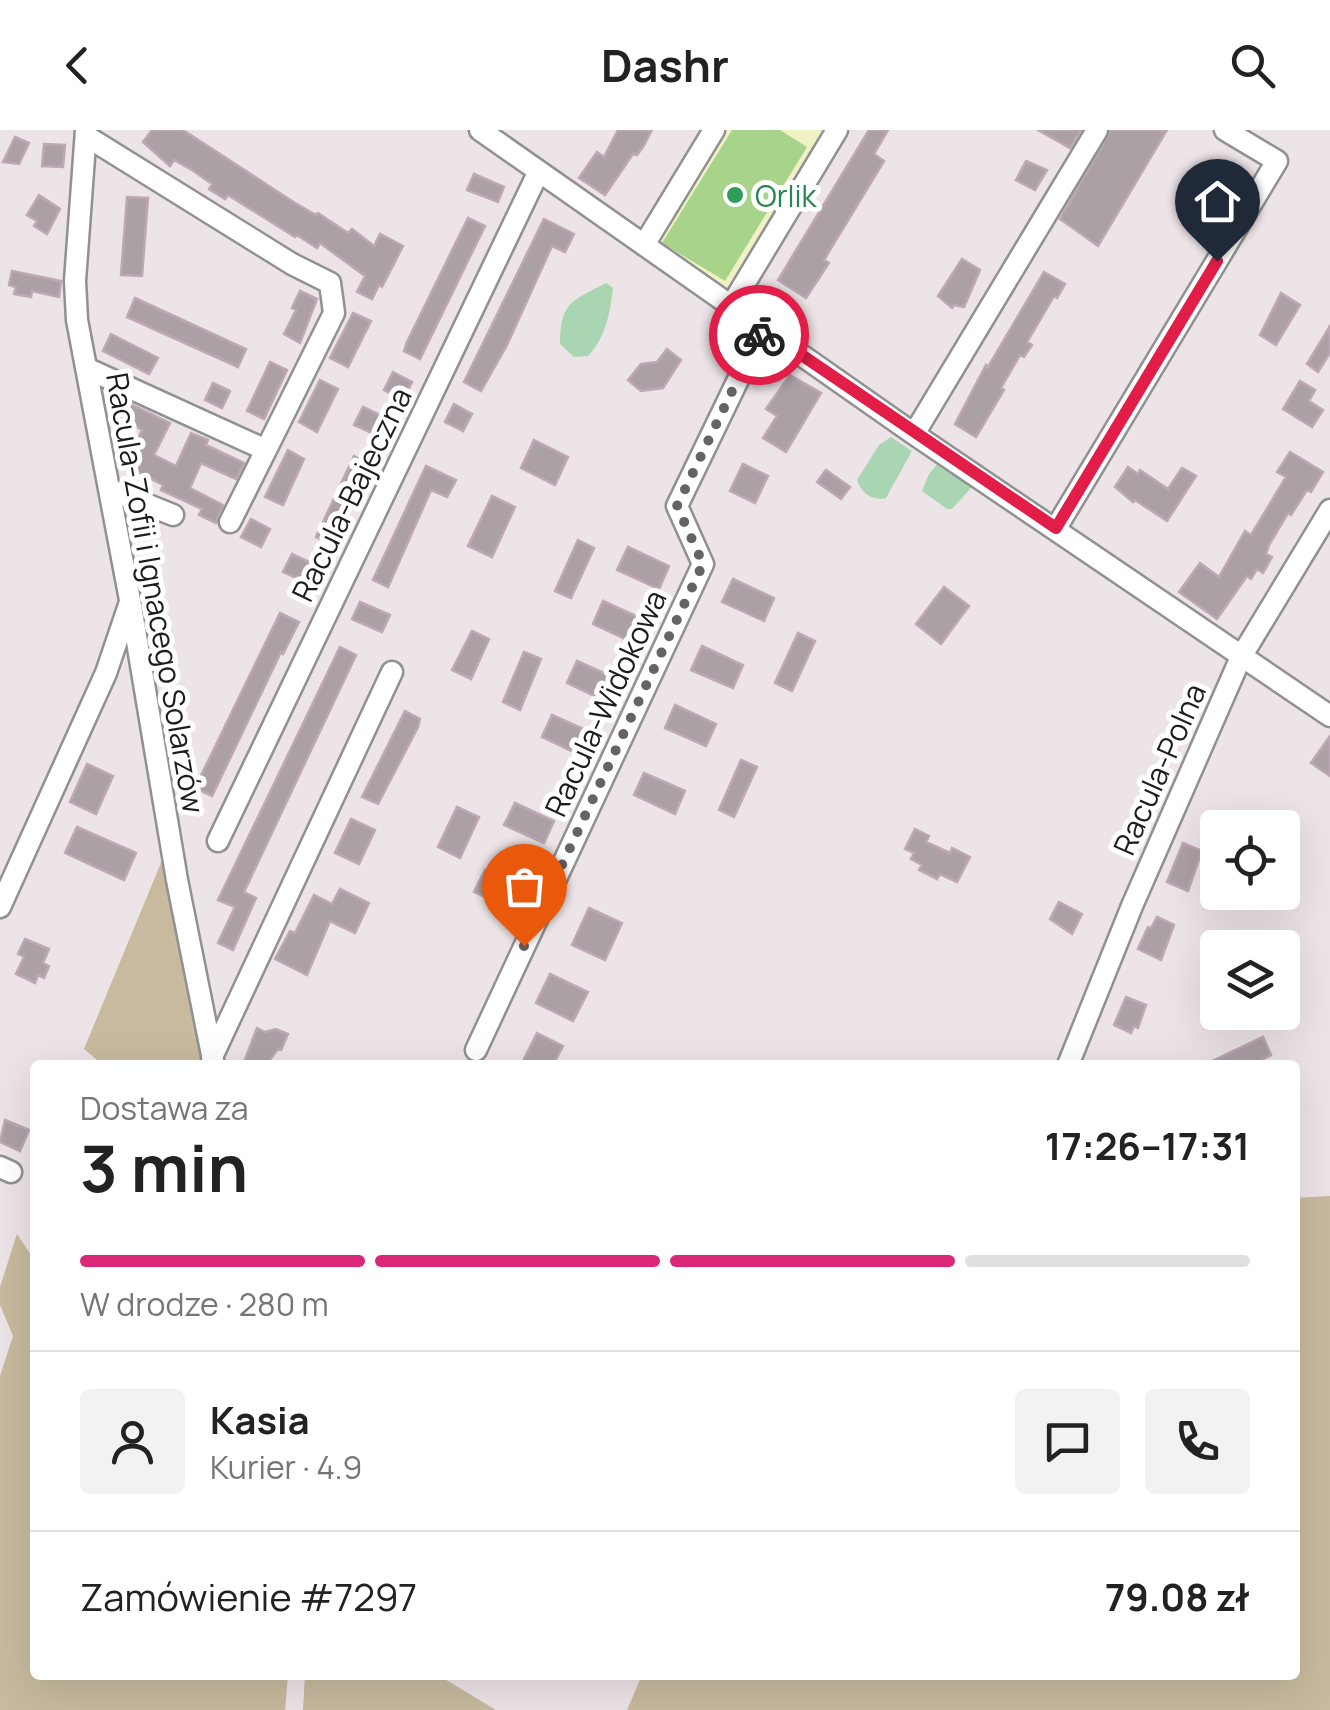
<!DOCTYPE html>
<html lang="pl">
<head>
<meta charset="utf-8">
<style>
  body { margin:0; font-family:Manrope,sans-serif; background:#f2f2f2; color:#222; height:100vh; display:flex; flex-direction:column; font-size:38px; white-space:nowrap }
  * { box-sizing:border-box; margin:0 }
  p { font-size:32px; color:#767676 }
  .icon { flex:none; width:55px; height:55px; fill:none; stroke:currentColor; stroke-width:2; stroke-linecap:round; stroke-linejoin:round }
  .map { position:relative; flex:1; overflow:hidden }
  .sheet { position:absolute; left:30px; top:930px; width:1270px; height:620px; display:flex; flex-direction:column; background:#fff; border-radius:10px; box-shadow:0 10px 40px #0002 }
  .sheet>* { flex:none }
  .tools { position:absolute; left:1200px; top:680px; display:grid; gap:20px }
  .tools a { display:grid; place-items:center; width:100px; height:100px; border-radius:10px; background:#fff; box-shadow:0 10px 40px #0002; font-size:50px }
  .pin { position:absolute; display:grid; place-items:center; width:85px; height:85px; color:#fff; margin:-102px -42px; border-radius:50% 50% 50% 0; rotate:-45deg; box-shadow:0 0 10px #0007 }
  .pin .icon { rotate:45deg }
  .courier { position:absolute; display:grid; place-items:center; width:100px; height:100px; margin:-50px; border:8px solid #e11d48; border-radius:50%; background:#fff; color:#222; box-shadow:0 2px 12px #0007 }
  .overview em { font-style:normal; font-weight:700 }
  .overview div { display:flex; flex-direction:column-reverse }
  .overview { display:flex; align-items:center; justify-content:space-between; height:170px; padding:0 50px }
  h1 { font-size:65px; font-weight:700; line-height:75px }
  .bar { display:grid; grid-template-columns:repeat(4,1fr); gap:15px 10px; align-content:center; height:120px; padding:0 50px }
  .bar i { height:12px; border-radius:8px; background:#e0e0e0 }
  .bar .on { background:#db2777 }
  .bar p { grid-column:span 4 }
  .line { display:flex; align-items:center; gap:25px; padding:0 50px; border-top:2px solid #e0e0e0 }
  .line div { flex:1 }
  .round { display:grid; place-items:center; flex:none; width:105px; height:105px; border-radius:10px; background:#f2f2f2 }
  header { display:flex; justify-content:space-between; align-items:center; height:130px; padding:0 50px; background:#fff; font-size:45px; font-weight:700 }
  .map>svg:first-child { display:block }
</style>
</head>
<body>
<header><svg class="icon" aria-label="back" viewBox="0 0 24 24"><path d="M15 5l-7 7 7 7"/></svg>Dashr<svg class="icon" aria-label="search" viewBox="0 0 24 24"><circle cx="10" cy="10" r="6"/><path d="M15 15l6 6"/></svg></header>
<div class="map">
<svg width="1330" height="1580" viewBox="0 0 1330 1580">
  <rect width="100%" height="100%" fill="#ede4e7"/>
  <path fill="#c7ba9e" d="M165,723L202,935H103L84,919Z
    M1330,1066V1580H627L642,1545H1295V1068Z
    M17,1104L35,1131V1545H288L285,1580H0V1246L13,1206L0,1175V1157Z
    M305,1545H438L496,1580H303Z"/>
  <path fill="#f0f2c6" d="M725,0H832L744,145L727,162L655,115Z"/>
  <path fill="#a8d38b" d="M732,0H780L807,17L725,151L662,113Z"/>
  <path fill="#aad5b3" d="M606,153L613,158C610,183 606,207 588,226L574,227L560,214C560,171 574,170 606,153Z
    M891,307L912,321L886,368C872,371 861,363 857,350L879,315Z
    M941,330L971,349V358L952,379H947L922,361L929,344Z"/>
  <path fill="#aba0a6" stroke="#bda8b4" stroke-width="2.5" d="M152,0H183L295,73L316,85L318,83L348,103L352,99L374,116L380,104L403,116L382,157L379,155L372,169L357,162L365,146L320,113L317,118L297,105L295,107L228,65L225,69L209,59L212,54L192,40L174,30L170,36L143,12Z
    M618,0H652L643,17L637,25L633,24L605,65L579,48L597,22L604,27Z
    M869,0H888L874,24L884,31L824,130L829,133L806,168L778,150Z
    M1038,0H1081L1070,18Z
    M1111,0H1167L1098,116L1060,89Z
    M15,7L29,13L19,34L3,32Z
    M44,14L65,15L63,37L42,36Z
    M1026,31L1047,40L1035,60L1016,50Z
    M474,44L504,57L498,72L467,60Z
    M39,65L60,79L47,104L34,96L37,91L27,85Z
    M127,67L148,68L142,146L121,145Z
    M468,88L485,96L420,229L404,221L407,212Z
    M544,89L574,104L565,122L552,116L507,215L481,261L464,252Z
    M962,129L980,140L964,177L954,175L952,178L938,166Z
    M12,141L61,151L59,167L32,161L31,167L14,164L16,157L9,155Z
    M1044,142L1065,154L1057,168L1054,166L1027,212L1032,215L1024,227L1020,225L1001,258L1004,260L976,307L955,294L986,235L988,237Z
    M300,161L317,169L300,213L284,204L296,180L292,178Z
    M1281,163L1300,175L1276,215L1260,205Z
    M135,168L246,219L238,237L127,187Z
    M353,183L371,191L348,237L330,228Z
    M1330,196V223L1318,242L1307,234Z
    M111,204L158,228L149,244L103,221Z
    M667,219L681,230L663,258L641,261L628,250L641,234L657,232Z
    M270,232L287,240L264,289L247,281Z
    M393,242L412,252L403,270L384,260Z
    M790,245L821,263L786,322L763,308L777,286L766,279Z
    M320,250L338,259L317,302L299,292Z
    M1300,251L1315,260L1309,271L1323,280L1312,297L1283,279Z
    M213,253L230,261L222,278L205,270Z
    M124,271L170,293L154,325L176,336L191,303L208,310L206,315L244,333L236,349L201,333L190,358L223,375L216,393L199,385L202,379L161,360L163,355L124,335L142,300L116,287Z
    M454,274L472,284L463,301L445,292Z
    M363,277L393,291L385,309L354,295Z
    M534,310L568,327L555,355L521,338Z
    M288,320L304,329L283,375L265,367Z
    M1290,322L1323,342L1311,362L1307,360L1291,385L1288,383L1269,415L1266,424L1272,427L1263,443L1257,439L1251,449L1247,446L1217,489L1179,462L1200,433L1219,447L1245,401L1251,405L1286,347L1277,342Z
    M354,326L370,334L330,414L316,407Z
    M743,334L768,346L755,373L730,361Z
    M426,336L456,350L447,367L431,360L388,457L373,450Z
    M1128,337L1138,344L1140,340L1168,359L1182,338L1196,346L1167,391L1135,370L1133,372L1115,357Z
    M826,340L850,357L841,369L817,352Z
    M492,366L515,377L492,427L468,416Z
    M251,389L270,399L261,417L241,407Z
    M578,410L594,418L571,468L555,461Z
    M628,417L669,436L659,459L617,440Z
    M292,424L322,438L314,456L283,442Z
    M733,449L774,468L764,491L722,472Z
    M944,457L969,476L941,514L916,494Z
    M603,471L645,490L634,513L593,494Z
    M360,472L390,485L382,502L352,489Z
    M280,483L299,492L283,524L281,522L212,666L195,658Z
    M472,501L489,509L471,549L452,540Z
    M798,503L815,511L792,561L775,553Z
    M702,516L743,535L733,558L691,540Z
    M340,517L356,525L244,762L256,768L233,820L218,813L235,777L218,770Z
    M524,522L541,529L520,580L503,572Z
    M577,531L617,549L607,572L567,553Z
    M675,575L716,594L706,616L665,598Z
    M405,581L420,589L418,597L378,674L362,667Z
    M552,585L592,603L582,626L542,607Z
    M1330,606V646L1311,633Z
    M741,630L757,637L734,687L719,680Z
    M87,634L113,646L96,684L70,672Z
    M644,643L685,661L675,684L634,665Z
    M515,673L554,691L544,713L504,695Z
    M457,677L479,687L460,728L438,717Z
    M351,689L375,700L359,734L335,723Z
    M77,697L136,723L124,750L65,723Z
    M915,699L929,706L926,712L950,723L952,718L970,727L957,752L940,744L937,749L919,740L922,735L911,729L914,723L905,719Z
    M1183,713L1202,721L1188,761L1167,752Z
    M485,740L525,758L514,780L474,762Z
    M340,759L369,773L355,803L330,791L307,845L275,829L290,801L295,803L314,765L332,774Z
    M1059,772L1082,784L1072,804L1050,789Z
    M589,778L622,793L605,830L572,815Z
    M1157,787L1174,795L1161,830L1138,819L1148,797L1151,798Z
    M25,809L49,819L43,833L49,836L44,848L38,845L35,853L16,844L24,827L18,824Z
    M550,844L588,862L573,891L536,873Z
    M1126,867L1146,875L1138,898L1134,896L1131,903L1114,895Z
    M257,898L265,902L276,899L288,904L281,920L278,919L266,935H243Z
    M537,903L563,916L553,935H521Z
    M1263,907L1271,925L1251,935H1204Z
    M5,990L29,1000L20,1021L0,1012Z"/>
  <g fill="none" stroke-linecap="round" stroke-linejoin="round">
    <g stroke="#919191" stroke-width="25">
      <path id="minor" d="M86,0L75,151L77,190L130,470L177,750L214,935
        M480,0L914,304L1330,586
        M86,6L292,134L330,153L334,183L266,320L86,238
        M644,115L714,0
        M731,176L837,0
        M914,304L1097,0
        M109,359L173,385
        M230,392L266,320
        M1056,398L1277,31L1225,0
        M218,711L538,43
        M0,777L106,543L130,472
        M476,920L703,434L677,376L763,198
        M212,927L392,542
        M1068,935L1132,776L1241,527L1330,380
        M0,1037L11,1042"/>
    </g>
    <use href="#minor" stroke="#fff" stroke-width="20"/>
  </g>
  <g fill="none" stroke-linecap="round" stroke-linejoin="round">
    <path stroke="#666364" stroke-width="10" stroke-dasharray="0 18" d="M524,816L703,434L677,376L759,205"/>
    <path stroke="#e11d48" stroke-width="12" d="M759,205L762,198L1056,398L1217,131"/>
  </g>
  <circle fill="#2e9e5b" stroke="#fff" stroke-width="4" cx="735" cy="65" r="10"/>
  <g text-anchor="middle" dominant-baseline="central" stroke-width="10" stroke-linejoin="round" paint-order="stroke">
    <g font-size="30" fill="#27864d" stroke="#fff" text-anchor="start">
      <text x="755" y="65">Orlik</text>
    </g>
    <g font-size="30" fill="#1d1d1d" stroke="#fff">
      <text transform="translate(351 364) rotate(-64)">Racula-Bajeczna</text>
      <text transform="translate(156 463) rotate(80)">Racula-Zofii i Ignacego Solarzów</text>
      <text transform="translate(605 573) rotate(-65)">Racula-Widokowa</text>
      <text transform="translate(1159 639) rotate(-66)">Racula-Polna</text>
    </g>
  </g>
</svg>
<div class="tools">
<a><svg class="icon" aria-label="locate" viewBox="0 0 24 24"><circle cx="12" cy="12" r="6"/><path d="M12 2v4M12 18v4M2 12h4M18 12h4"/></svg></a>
<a><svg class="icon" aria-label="layers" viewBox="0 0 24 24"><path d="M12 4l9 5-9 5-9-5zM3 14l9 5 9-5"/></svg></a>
</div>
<div class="pin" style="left:524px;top:816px;background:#ea580c"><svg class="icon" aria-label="bag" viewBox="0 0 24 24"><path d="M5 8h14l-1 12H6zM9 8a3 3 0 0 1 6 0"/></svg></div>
<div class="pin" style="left:1217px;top:131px;background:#1f2937"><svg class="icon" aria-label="home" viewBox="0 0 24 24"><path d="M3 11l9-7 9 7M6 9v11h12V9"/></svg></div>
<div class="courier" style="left:759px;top:205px"><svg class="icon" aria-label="bike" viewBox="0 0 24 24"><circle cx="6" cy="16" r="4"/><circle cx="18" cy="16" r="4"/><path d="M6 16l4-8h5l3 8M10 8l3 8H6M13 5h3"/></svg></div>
<section class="sheet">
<div class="overview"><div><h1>3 min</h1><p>Dostawa za</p></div><em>17:26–17:31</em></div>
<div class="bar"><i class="on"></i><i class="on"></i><i class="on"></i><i></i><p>W drodze · 280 m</p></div>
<div class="line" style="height:180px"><a class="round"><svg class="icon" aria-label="person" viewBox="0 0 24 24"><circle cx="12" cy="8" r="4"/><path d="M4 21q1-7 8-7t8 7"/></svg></a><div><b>Kasia</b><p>Kurier · 4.9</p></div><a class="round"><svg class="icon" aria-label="chat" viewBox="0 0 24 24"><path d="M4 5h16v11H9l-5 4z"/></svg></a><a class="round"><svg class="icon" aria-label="phone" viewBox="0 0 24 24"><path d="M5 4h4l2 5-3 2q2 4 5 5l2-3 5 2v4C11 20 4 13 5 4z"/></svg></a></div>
<div class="line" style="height:130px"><div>Zamówienie #7297</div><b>79.08 zł</b></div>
</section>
</div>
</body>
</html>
